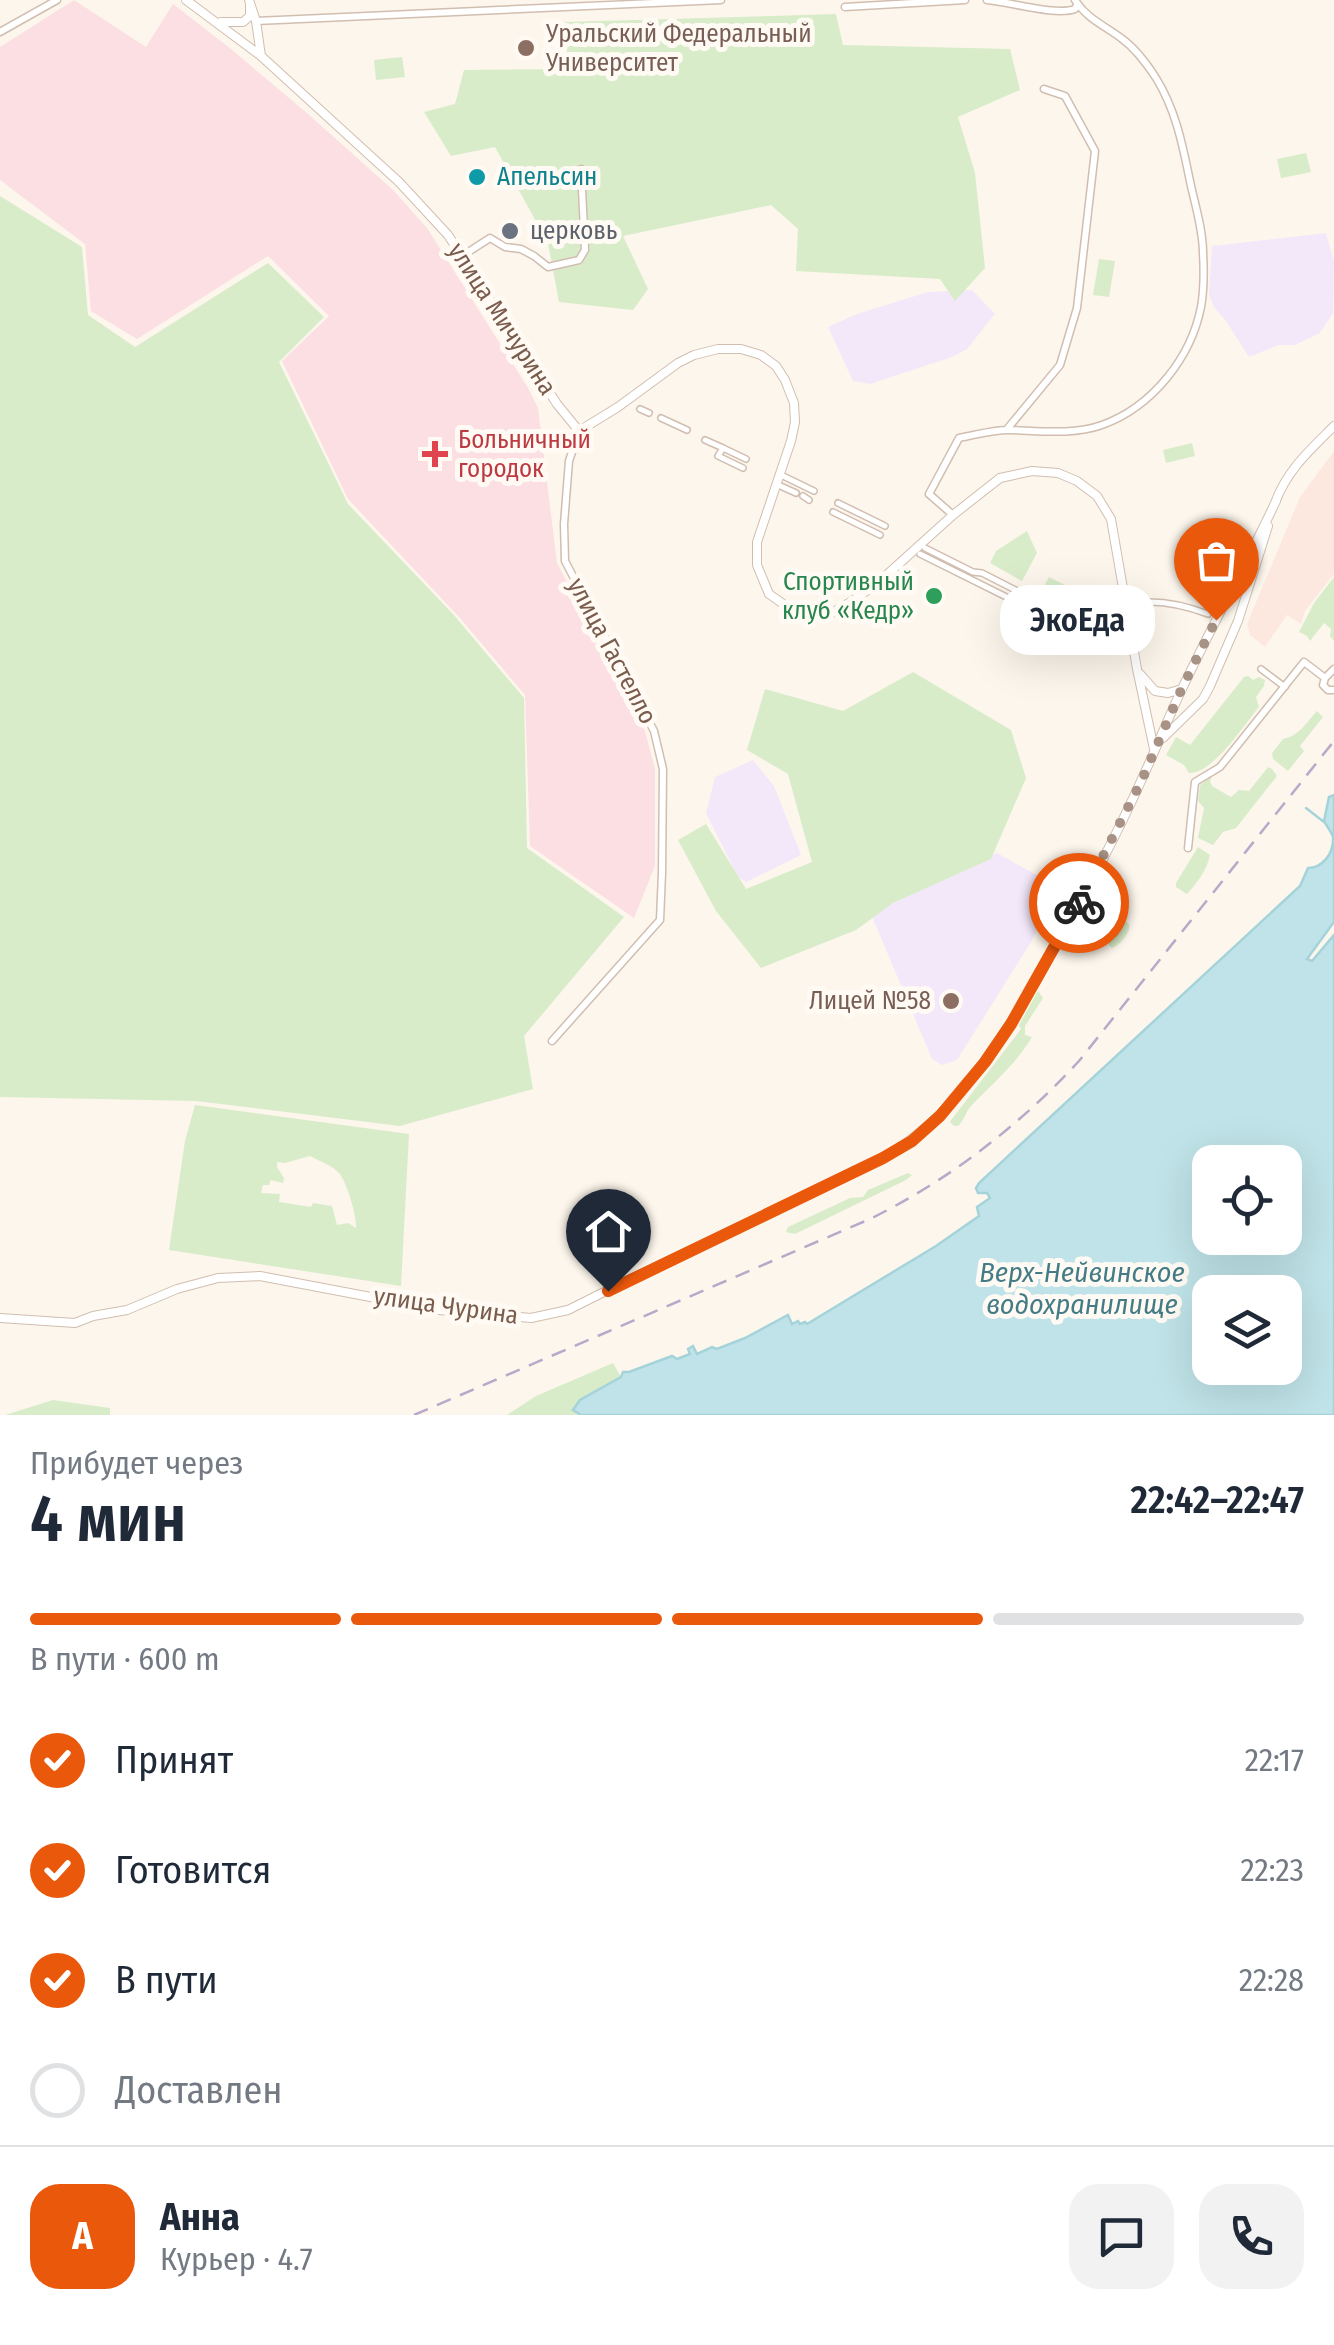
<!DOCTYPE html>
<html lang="ru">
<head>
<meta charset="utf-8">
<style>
  body { margin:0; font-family:"Fira Sans Condensed",sans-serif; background:#f2f2f3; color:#1f2937; height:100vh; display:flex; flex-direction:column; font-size:38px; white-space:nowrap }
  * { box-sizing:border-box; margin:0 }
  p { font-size:32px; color:#747a83 }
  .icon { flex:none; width:55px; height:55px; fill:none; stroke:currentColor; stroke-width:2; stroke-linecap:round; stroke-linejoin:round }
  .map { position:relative; height:1415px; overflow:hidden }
  .panel { display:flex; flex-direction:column; background:#fff; flex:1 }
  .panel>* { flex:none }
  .buttons { position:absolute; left:1192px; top:1145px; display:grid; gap:20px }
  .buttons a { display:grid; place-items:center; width:110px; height:110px; border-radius:20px; background:#fff; box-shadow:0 10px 40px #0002; font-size:50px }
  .pin { position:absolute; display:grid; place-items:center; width:85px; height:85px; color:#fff; margin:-102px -42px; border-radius:50% 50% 50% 0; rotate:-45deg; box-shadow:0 0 10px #0007 }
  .pin .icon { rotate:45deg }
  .courier { position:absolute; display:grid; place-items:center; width:100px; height:100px; margin:-50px; border:8px solid #ea580c; border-radius:50%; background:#fff; color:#222; box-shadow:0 2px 12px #0007 }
  .bubble { position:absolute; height:70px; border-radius:30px; background:#fff; box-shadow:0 10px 40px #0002; font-size:32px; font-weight:600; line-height:70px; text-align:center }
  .summary em { font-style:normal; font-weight:600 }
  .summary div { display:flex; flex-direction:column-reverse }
  .summary { display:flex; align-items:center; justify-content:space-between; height:170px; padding:0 30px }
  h1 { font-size:65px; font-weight:600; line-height:75px }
  .bar { display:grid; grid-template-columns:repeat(4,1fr); gap:15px 10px; align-content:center; height:120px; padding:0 30px }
  .bar i { height:12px; border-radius:8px; background:#e0e1e3 }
  .bar .on { background:#ea580c }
  .bar p { grid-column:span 4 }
  .line { display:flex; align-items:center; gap:25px; padding:0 30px; border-top:2px solid #e0e1e3 }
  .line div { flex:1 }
  .round { display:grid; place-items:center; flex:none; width:105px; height:105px; border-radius:30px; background:#f2f2f3 }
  ol { padding:0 30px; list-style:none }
  li { display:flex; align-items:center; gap:30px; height:110px }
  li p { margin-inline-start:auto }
  li .icon { padding:10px; border-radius:50%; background:#ea580c; color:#fff; stroke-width:4 }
  li:last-child { color:#747a83 }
  li i { width:55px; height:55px; border:5px solid #e0e1e3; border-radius:50% }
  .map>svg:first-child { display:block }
</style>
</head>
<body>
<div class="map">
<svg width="1334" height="1415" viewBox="0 0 1334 1415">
  <rect width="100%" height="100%" fill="#fdf6ec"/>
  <path fill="#fde8e0" d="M1334,451V574L1305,611L1301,624L1287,615L1265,647L1250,635L1247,624L1300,497Z"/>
  <path fill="#f3e8fa" d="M1326,233L1334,262L1333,313L1320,333L1295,345H1279L1249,357L1226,321L1214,307L1209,294L1212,246Z
    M972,290L995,314L967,349L952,357L870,384L853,381L828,327L857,314L928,292Z
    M753,760L774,786L801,855L746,882L738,877L706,813L715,777Z
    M997,853L1058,887L1031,942L957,1060L942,1065L932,1059L871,914Z"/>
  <path fill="#fbdfe3" d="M74,0L146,47L173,4L231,49L308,114L393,190L427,228L528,388L538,408L557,563L645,731L655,769V866L634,918L530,846L525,695L459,617L348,499L282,361L329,316L268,256L137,339L91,311L85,244L0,180V47Z"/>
  <path fill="#d8ecc9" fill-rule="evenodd" d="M836,14L843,45L1010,49L1020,90L958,117L975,173L985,268L955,301L940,279L796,271L798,229L771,205L623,236L648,289L633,310L559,302L548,243L495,147L451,156L424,112L455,104L464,70L568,69L565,22Z
    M402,57L405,77L376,80L374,60Z
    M1306,153L1311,172L1281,178L1277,159Z
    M0,196L82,247L88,315L135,347L268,263L324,317L279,362L348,504L453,614L524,698L527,848L624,917L524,1036L533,1089L400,1126L196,1101L0,1097Z
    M1099,259L1115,261L1109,297L1093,295Z
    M1192,443L1195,456L1166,463L1163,450Z
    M1027,531L1037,553L1022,581L990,563L996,551Z
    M1049,577L1071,588L1062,604L1041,592Z
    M1334,577V641L1330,636L1331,629L1324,623L1310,641L1307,636L1299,632L1314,603Z
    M913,672L1011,730L1026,778L991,859L893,903L856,930L761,968L716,911L678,840L706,824L746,889L812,862L788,774L747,750L765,689L843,711Z
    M1248,676L1253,680L1259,677L1265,680L1264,686L1256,697L1259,707C1244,725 1213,774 1189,773L1184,765L1166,755L1176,737L1190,745L1244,677Z
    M1317,711L1323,717L1300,746L1304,751L1288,771L1273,759L1272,753L1283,739C1299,736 1306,723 1317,711Z
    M1268,767L1272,769L1277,776L1236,828L1223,832L1213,845L1198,838L1204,808L1198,801L1200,785L1212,776L1210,781L1212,786L1231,797L1239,790L1249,791Z
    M1198,847L1210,855C1207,870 1197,883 1187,894L1176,887V883Z
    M1122,919L1129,924C1131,933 1120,945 1112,948L1107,943C1108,934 1114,923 1122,919Z
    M1038,991L1043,998L1025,1026V1035L1032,1037C1016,1064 993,1083 971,1106C965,1113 965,1119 958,1126H954L950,1122L952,1119L1021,1029L1019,1025Z
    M195,1105L409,1134L401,1286L169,1250L185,1141ZM310,1156C319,1161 332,1165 339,1173C347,1182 357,1217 356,1228L348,1223L337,1225L332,1206L313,1203L311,1207L279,1202L280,1194L261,1193L263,1185H269L271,1180L283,1183L284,1178L277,1167V1162L285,1163Z
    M908,1173L912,1175L906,1180L795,1234L786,1232L788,1227L850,1198L863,1197L868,1190Z
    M613,1363L621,1377L580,1400L573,1410L581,1415H507L536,1396Z
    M53,1400L110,1408V1415H5Z"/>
  <path fill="#bfe3e8" stroke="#a5d3da" stroke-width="2.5" fill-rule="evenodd" d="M1334,795V922L1307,959L1312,961L1334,935V1415H581L573,1410L580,1400L621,1377L623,1372H629L672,1356L677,1359L690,1354L688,1349L693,1346L697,1354L712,1347L717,1349L745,1338L788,1315L792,1324L798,1321L800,1324L805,1322L807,1324L936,1246L979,1216L977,1207L990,1198L987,1193H978L976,1188L979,1183L1300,886L1308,868C1322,868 1334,854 1333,837C1331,831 1327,827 1324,821L1329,797ZM1210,1162H1285V1238H1210ZM1210,1292H1285V1368H1210Z"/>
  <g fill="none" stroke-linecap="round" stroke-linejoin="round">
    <path stroke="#a5d3da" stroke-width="2.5" d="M1306,808L1324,822"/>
    <g stroke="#d1beb0" stroke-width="8">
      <path id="pedestrian" d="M640,409L649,413
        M661,418L687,430
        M705,440L723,448
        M743,468L718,456L723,448L746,459
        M781,475L814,491
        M776,484L796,493
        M803,496L809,500
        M838,503L885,526
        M833,512L880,535
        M920,554L1073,630L1078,622L982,573L973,572L925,548
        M1078,622C1125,599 1158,595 1208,614
        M1261,669L1285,687"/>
    </g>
    <g stroke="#d1beb0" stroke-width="9">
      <path id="minor" d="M987,0C1010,2 1056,16 1075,9L1077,5
        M845,7L965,0
        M256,21L721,0
        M0,32L57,0
        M462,256L490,238L505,247L521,249L534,256L548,267L579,260L585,250L581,169
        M1008,428L1060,365L1077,308L1095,151L1065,96L1044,89
        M953,515L929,494L959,438C976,435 994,429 1012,430C1041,431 1074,435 1102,425C1152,407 1191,358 1201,307C1204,290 1204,270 1203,253C1203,231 1196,208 1191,186C1183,148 1177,112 1156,78C1147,64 1135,48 1121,38C1105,26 1086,18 1075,0
        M1334,669L1325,678L1323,685L1328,690H1334
        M1188,848L1195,782L1220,767L1304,662L1325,678
        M552,1041L660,920L662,873L663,769L654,731L565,561L564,524L569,461L579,431"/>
    </g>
    <g stroke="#d1beb0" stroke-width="10">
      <path id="tertiary" d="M186,0L261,56L399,182L448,235L557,404L579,431L618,407L678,363L694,355L718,349H741L761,355L776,366L785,380L794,403L795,422L791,441L757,542V565L769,594L789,608L806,615L830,614L854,600L881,580L953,515L1000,478L1032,471L1058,473L1077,481L1097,496L1111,519L1137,669L1154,749
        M249,0L256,21L261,56
        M221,22H243L250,16V6
        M1275,503C1287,470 1310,450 1334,426
        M1140,674L1155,691L1168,693L1182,689
        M1163,738L1203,699L1210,686L1238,621L1268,526
        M0,1318L75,1323L93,1316L127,1310L177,1289L218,1278L260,1276L439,1310L531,1318L568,1310L626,1281L883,1158C955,1116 998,1046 1039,976C1075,913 1111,848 1141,781C1155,751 1167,721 1181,691C1211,627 1246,565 1276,501"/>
    </g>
    <use href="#pedestrian" stroke="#fff" stroke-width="5"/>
    <use href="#minor" stroke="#fff" stroke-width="6"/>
    <use href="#tertiary" stroke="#fff" stroke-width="8"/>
    <path stroke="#b9a8c9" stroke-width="2.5" stroke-dasharray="15 10" stroke-linecap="butt" d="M414,1415L870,1219C949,1180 1019,1126 1079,1061L1334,741"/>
  </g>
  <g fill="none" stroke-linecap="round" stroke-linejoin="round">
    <path stroke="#a89285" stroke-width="10" stroke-dasharray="0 18" d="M1079,903L1141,782L1182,688L1216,620"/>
    <path stroke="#ea580c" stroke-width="12" d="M608,1291L883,1158L912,1141L940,1116L985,1062L1011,1024L1079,903"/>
  </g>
  <g fill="#8d6e63" stroke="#fffaf3" stroke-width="4">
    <circle cx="526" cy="48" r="10"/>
    <circle cx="951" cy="1001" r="10"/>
  </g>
  <circle fill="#0f9aa8" stroke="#fffaf3" stroke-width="4" cx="477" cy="177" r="10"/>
  <circle fill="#6b7280" stroke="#fffaf3" stroke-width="4" cx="510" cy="231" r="10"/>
  <path fill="#e0444e" stroke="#fffaf3" stroke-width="4" d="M430 439h10v10h10v10h-10v10h-10v-10h-10v-10h10z"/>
  <circle fill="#2e9e5b" stroke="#fffaf3" stroke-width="4" cx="934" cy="596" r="10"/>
  <g text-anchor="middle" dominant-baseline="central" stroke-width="10" stroke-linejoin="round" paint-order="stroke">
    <g font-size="25" fill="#785e54" stroke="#fffaf3" text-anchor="start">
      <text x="546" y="34">Уральский Федеральный<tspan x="546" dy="29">Университет</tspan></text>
      <text x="931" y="1001" text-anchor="end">Лицей №58</text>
    </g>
    <g font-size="25" fill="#0d838f" stroke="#fffaf3" text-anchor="start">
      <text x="497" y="177">Апельсин</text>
    </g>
    <g font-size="25" fill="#5b616d" stroke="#fffaf3" text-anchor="start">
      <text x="530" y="231">церковь</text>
    </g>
    <g font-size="25" fill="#7a5c4d" stroke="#fffaf3">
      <text transform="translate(502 319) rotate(57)">улица Мичурина</text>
      <text transform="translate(612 651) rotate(62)">улица Гастелло</text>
      <text transform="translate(446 1306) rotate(8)">улица Чурина</text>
    </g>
    <g font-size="25" fill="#be3a42" stroke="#fffaf3" text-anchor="start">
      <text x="458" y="440">Больничный<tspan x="458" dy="29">городок</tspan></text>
    </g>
    <g font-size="25" fill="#27864d" stroke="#fffaf3" text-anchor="end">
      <text x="914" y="582">Спортивный<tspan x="914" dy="29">клуб «Кедр»</tspan></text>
    </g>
    <g font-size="28" font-style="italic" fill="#437c86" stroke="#fffaf3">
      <text x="1082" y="1272">Верх-Нейвинское<tspan x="1082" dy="32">водохранилище</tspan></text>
    </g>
  </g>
</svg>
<div class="buttons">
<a><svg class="icon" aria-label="locate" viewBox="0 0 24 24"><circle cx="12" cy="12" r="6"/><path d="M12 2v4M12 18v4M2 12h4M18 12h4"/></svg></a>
<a><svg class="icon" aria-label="layers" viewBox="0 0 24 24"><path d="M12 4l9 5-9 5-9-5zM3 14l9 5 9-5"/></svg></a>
</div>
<div class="pin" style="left:1216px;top:620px;background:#ea580c"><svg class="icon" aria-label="bag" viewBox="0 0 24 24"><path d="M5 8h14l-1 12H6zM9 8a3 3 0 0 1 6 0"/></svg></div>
<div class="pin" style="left:608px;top:1291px;background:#1f2937"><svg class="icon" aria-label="home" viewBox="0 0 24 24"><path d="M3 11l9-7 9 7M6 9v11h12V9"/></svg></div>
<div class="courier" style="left:1079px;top:903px"><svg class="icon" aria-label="bike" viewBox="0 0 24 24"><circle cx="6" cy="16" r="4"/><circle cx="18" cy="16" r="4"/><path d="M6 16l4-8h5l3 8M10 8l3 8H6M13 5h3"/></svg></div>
<div class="bubble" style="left:1000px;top:585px;width:155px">ЭкоЕда</div>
</div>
<section class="panel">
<div class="summary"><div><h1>4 мин</h1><p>Прибудет через</p></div><em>22:42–22:47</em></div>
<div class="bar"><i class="on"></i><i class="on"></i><i class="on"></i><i></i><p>В пути · 600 m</p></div>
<ol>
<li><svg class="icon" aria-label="check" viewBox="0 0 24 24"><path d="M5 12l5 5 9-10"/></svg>Принят<p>22:17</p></li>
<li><svg class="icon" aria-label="check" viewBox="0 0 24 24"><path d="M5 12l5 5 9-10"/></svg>Готовится<p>22:23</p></li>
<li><svg class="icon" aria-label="check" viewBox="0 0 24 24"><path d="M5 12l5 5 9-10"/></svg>В пути<p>22:28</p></li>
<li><i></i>Доставлен</li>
</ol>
<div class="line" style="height:180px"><b class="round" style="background:#ea580c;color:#fff">А</b><div><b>Анна</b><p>Курьер · 4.7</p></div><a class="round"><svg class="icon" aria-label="chat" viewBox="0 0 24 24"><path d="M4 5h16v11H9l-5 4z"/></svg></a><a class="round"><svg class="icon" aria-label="phone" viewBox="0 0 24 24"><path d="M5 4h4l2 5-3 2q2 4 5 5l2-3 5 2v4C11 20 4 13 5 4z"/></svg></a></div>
</section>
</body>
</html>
